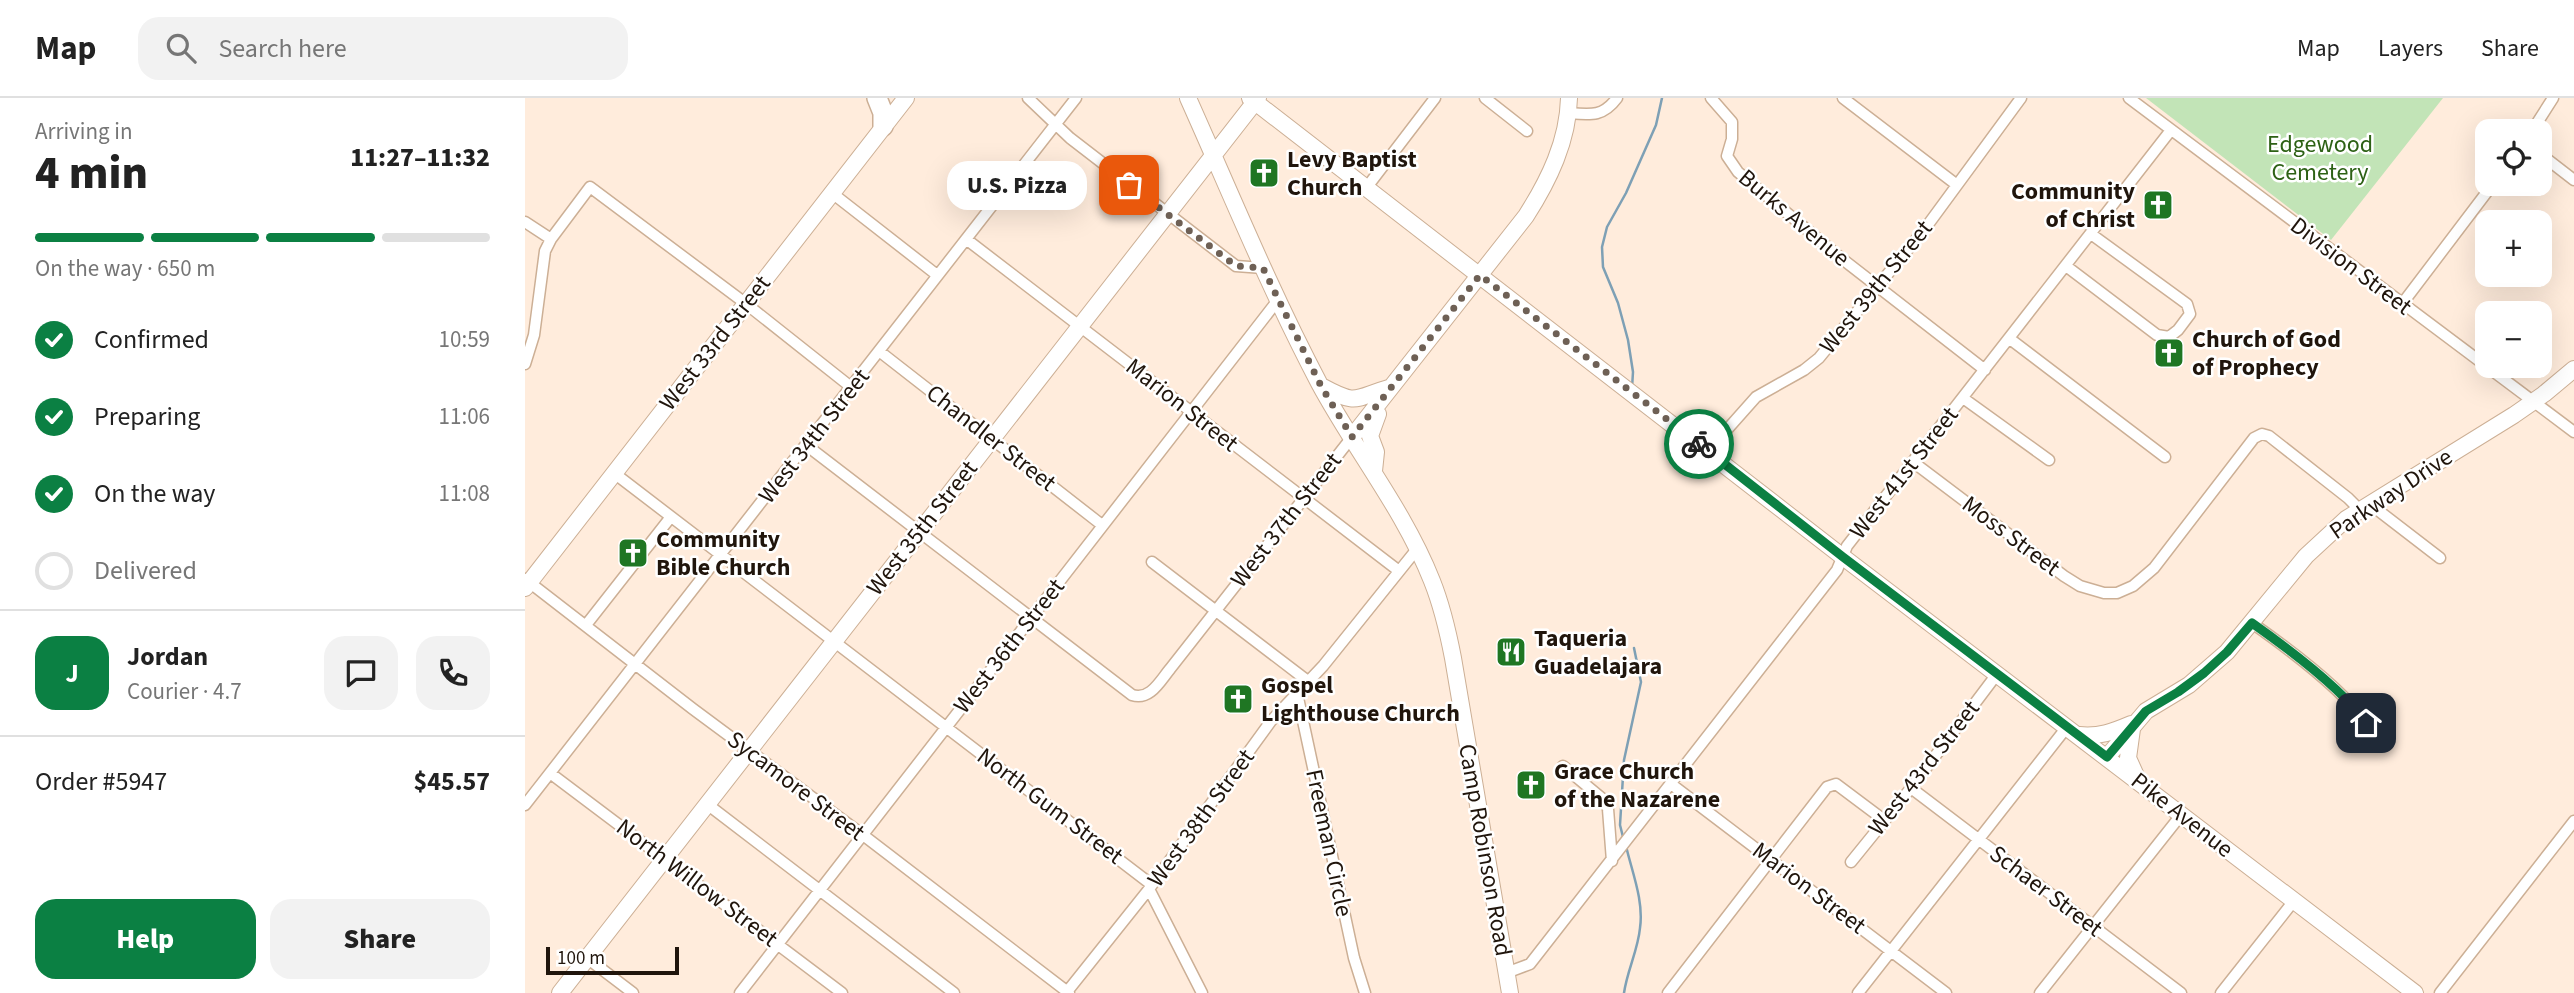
<!DOCTYPE html>
<html lang="en">
<head>
<meta charset="utf-8">
<style>
  body { margin:0; font-family:"Source Sans 3",sans-serif; background:#f2f2f2; color:#222; height:100vh; display:flex; flex-direction:column; font-size:26px; white-space:nowrap }
  * { box-sizing:border-box; margin:0 }
  p { font-size:23px; color:#767676 }
  .icon { flex:none; width:38px; height:38px; fill:none; stroke:currentColor; stroke-width:2; stroke-linecap:round; stroke-linejoin:round }
  .map { position:relative; flex:1; overflow:hidden }
  .panel { display:flex; flex-direction:column; background:#fff; width:525px }
  .panel>* { flex:none }
  .buttons { position:absolute; left:1950px; top:21px; display:grid; gap:14px }
  .buttons a { display:grid; place-items:center; width:77px; height:77px; border-radius:14px; background:#fff; box-shadow:0 7px 28px #0002; font-size:35px }
  .scale { position:absolute; left:21px; bottom:18px; width:133px; box-sizing:border-box; padding-left:7px; border:4px solid #20150c; border-top:0; font-size:19px; line-height:24px; white-space:nowrap; color:#20150c; -webkit-text-stroke:5px #fff; paint-order:stroke }
  .pin { position:absolute; display:grid; place-items:center; width:60px; height:60px; color:#fff; margin:-30px; border-radius:14px; box-shadow:0 4px 10px #0006 }
  .courier { position:absolute; display:grid; place-items:center; width:70px; height:70px; margin:-35px; border:5px solid #0b8043; border-radius:50%; background:#fff; color:#222; box-shadow:0 2px 9px #0007 }
  .bubble { position:absolute; height:49px; border-radius:21px; background:#fff; box-shadow:0 7px 28px #0002; font-size:23px; font-weight:800; line-height:49px; text-align:center }
  .summary em { font-style:normal; font-weight:800 }
  .summary div { display:flex; flex-direction:column-reverse }
  .summary { display:flex; align-items:center; justify-content:space-between; height:119px; padding:0 35px }
  h1 { font-size:46px; font-weight:800; line-height:52px }
  .bar { display:grid; grid-template-columns:repeat(4,1fr); gap:10px 7px; align-content:center; height:84px; padding:0 35px }
  .bar i { height:9px; border-radius:5px; background:#e0e0e0 }
  .bar .current { background:#0b8043 }
  .bar p { grid-column:span 4 }
  .line { display:flex; align-items:center; gap:18px; padding:0 35px; border-top:2px solid #e0e0e0 }
  .line div { flex:1 }
  .round { display:grid; place-items:center; flex:none; width:74px; height:74px; border-radius:21px; background:#f2f2f2 }
  ol { padding:0 35px; list-style:none }
  li { display:flex; align-items:center; gap:21px; height:77px }
  li p { margin-inline-start:auto }
  li .icon { padding:7px; border-radius:50%; background:#0b8043; color:#fff; stroke-width:4 }
  li:last-child { color:#767676 }
  li i { width:38px; height:38px; border:4px solid #e0e0e0; border-radius:50% }
  .cta { display:flex; gap:14px; margin-top:auto; padding:14px 35px }
  .cta a { flex:1; height:80px; border-radius:21px; background:#0b8043; color:#fff; font-size:28px; font-weight:800; line-height:80px; text-align:center }
  .cta a+a { background:#f2f2f2; color:#222 }
  header { display:flex; align-items:center; gap:42px; box-sizing:border-box; height:98px; padding:0 35px; background:#fff; border-bottom:2px solid #e0e0e0 }
  header strong { font-size:33px }
  nav { display:flex; gap:38px; margin-inline-start:auto; font-size:24px }
  .search { width:490px; height:63px; background:#f2f2f2; display:flex; align-items:center; gap:18px; box-sizing:border-box; padding:0 24px; border-radius:21px; color:#767676; font-size:26px }
  main { display:flex; flex:1; min-height:0 }
  .map>svg:first-child { display:block }
</style>
</head>
<body>
<header>
<strong>Map</strong>
<div class="search"><svg class="icon" aria-label="search" viewBox="0 0 24 24"><circle cx="10" cy="10" r="6"/><path d="M15 15l6 6"/></svg>Search here</div>
<nav><a>Map</a><a>Layers</a><a>Share</a></nav>
</header>
<main>
<section class="panel">
<div class="summary"><div><h1>4 min</h1><p>Arriving in</p></div><em>11:27–11:32</em></div>
<div class="bar"><i class="current"></i><i class="current"></i><i class="current"></i><i></i><p>On the way · 650 m</p></div>
<ol>
<li><svg class="icon" aria-label="check" viewBox="0 0 24 24"><path d="M5 12l5 5 9-10"/></svg>Confirmed<p>10:59</p></li>
<li><svg class="icon" aria-label="check" viewBox="0 0 24 24"><path d="M5 12l5 5 9-10"/></svg>Preparing<p>11:06</p></li>
<li><svg class="icon" aria-label="check" viewBox="0 0 24 24"><path d="M5 12l5 5 9-10"/></svg>On the way<p>11:08</p></li>
<li><i></i>Delivered</li>
</ol>
<div class="line" style="height:126px"><b class="round" style="background:#0b8043;color:#fff">J</b><div><b>Jordan</b><p>Courier · 4.7</p></div><a class="round"><svg class="icon" aria-label="chat" viewBox="0 0 24 24"><path d="M4 5h16v11H9l-5 4z"/></svg></a><a class="round"><svg class="icon" aria-label="phone" viewBox="0 0 24 24"><path d="M5 4h4l2 5-3 2q2 4 5 5l2-3 5 2v4C11 20 4 13 5 4z"/></svg></a></div>
<div class="line" style="height:91px"><div>Order #5947</div><b>$45.57</b></div>
<div class="cta"><a>Help</a><a>Share</a></div>
</section>
<div class="map">
<svg width="2049" height="895" viewBox="0 0 2049 895">
  <rect width="100%" height="100%" fill="#ffecdc"/>
  <path fill="#c2e4b7" d="M1621,0H1918L1806,142Z"/>
  <g fill="none" stroke-linecap="round" stroke-linejoin="round">
    <path stroke="#7ea0b5" stroke-width="2.5" d="M1107,290L1108,274L1103,242L1093,205L1078,169L1077,149L1082,129L1101,95L1131,27L1137,0
      M1098,739L1095,727L1099,662L1116,584L1109,550
      M1099,895C1102,873 1113,852 1115,830C1119,803 1107,774 1101,748"/>
    <g stroke="#ccaf95" stroke-width="13">
      <path id="street" d="M503,0L545,40L711,168L738,170
        M960,0L1002,33
        M1186,0L1207,24V41L1202,58L1213,74L1316,160L1460,272
        M1318,0L1432,87
        M1604,0L2049,334
        M1043,15C1066,17 1078,19 1092,0
        M2007,33L2028,0
        M2014,55L2049,82
        M842,89L910,0
        M307,95L412,177
        M0,124L26,141
        M441,141L874,473
        M1541,168L1632,237L1644,239L1653,232L1665,216L1662,206L1566,136
        M1877,206L1968,86
        M1485,241L1640,359
        M354,253L577,427
        M0,266L9,237L20,153L26,141L65,89L220,205L326,289
        M1438,300L1524,362
        M281,347L607,597C625,603 635,583 645,571L827,339
        M1183,353L1231,299L1279,272L1294,260L1402,128L1496,0
        M1388,364L1539,478L1555,488L1579,495H1592L1608,488L1629,470L1729,340L1737,336L1744,338L1823,400L1834,411
        M89,375L627,787
        M1847,403L1854,413L1915,460
        M627,464L784,584
        M0,481L168,611L338,737L544,895
        M1727,525C1761,549 1818,591 1841,625
        M61,527L145,420
        M772,595L829,860L840,895
        M1038,668L1079,702L1083,711L1087,763
        M25,675L317,895
        M1146,686L1421,895
        M1386,690L1656,895
        M182,706L429,895
        M0,707L551,0
        M1326,764L1386,690L1472,576
        M624,791L677,895
        M62,860L108,895
        M981,875L1005,866L1312,472L1322,448L1646,32
        M215,895L753,202
        M541,895L624,791L746,623L798,568L892,451
        M1143,895L1302,689L1311,686L1359,722
        M1333,895L1542,629
        M1515,895L1656,717
        M1696,895L1768,804
        M1915,895L2049,723"/>
    </g>
    <g stroke="#ccaf95" stroke-width="18">
      <path id="secondary" d="M663,0C706,96 745,192 794,285C830,352 879,412 907,483C917,508 923,534 928,560L985,895
        M725,0L1318,459L1890,895
        M798,289C833,308 829,300 864,290
        M827,339L1001,118C1024,82 1043,43 1044,0
        M849,373L851,354L845,338L853,316
        M0,490L381,0
        M1607,631L1603,660L1612,680
        M1554,637C1575,639 1587,634 1606,626
        M1582,659L1621,613L1664,587L1702,554L1781,458L1821,421L1989,317L2019,296L2049,271
        M35,895L733,0"/>
    </g>
    <g stroke="#ccaf95" stroke-width="22">
      <path id="highway" d="M352,0L358,15V28"/>
    </g>
    <use href="#street" stroke="#fff" stroke-width="10"/>
    <use href="#secondary" stroke="#fff" stroke-width="16"/>
    <use href="#highway" stroke="#fff" stroke-width="19"/>
  </g>
  <g fill="none" stroke-linecap="round" stroke-linejoin="round">
    <path stroke="#6e6055" stroke-width="7" stroke-dasharray="0 12.6" d="M604,87L711,168L738,170L796,288L827,339L955,177L1174,346"/>
    <path stroke="#0b8043" stroke-width="9" d="M1174,346L1318,459L1582,659L1621,613L1653,594L1679,575L1702,554L1727,525C1761,549 1818,591 1841,625"/>
  </g>
  <defs>
    <g id="church-square" transform="scale(1.575)"><rect x="-9" y="-9" width="18" height="18" rx="4" fill="#1f7623" stroke="#fff"/><path d="M-1.2-6h2.4v3.5h3.3v2.4h-3.3V6h-2.4V-.1h-3.3v-2.4h3.3Z" fill="#fff"/></g>
    <g id="restaurant-square" transform="scale(1.575)"><rect x="-9" y="-9" width="18" height="18" rx="4" fill="#1f7623" stroke="#fff"/><path d="M-5-6h1v4h1v-4h1v4h1v-4h1v5L-1.5 .5V6h-2V.5L-5-1ZM5-6V6H3V1.5H1.5Q1.5-4 5-6Z" fill="#fff"/></g>
  </defs>
  <g fill-rule="evenodd">
    <use href="#church-square" x="739" y="75"/>
    <use href="#church-square" x="1633" y="107"/>
    <use href="#church-square" x="1644" y="255"/>
    <use href="#church-square" x="108" y="455"/>
    <use href="#restaurant-square" x="986" y="554"/>
    <use href="#church-square" x="713" y="601"/>
    <use href="#church-square" x="1006" y="687"/>
  </g>
  <g text-anchor="middle" dominant-baseline="central" stroke-width="5" stroke-linejoin="round" paint-order="stroke">
    <g font-size="24" fill="#2d6115" stroke="#fff">
      <text x="1795" y="46">Edgewood<tspan x="1795" dy="28">Cemetery</tspan></text>
    </g>
    <g font-size="24" font-weight="bold" fill="#20150c" stroke="#fff" text-anchor="start">
      <text x="762" y="61">Levy Baptist<tspan x="762" dy="28">Church</tspan></text>
      <text x="1610" y="93" text-anchor="end">Community<tspan x="1610" dy="28">of Christ</tspan></text>
      <text x="1667" y="241">Church of God<tspan x="1667" dy="28">of Prophecy</tspan></text>
      <text x="131" y="441">Community<tspan x="131" dy="28">Bible Church</tspan></text>
      <text x="1009" y="540">Taqueria<tspan x="1009" dy="28">Guadelajara</tspan></text>
      <text x="736" y="587">Gospel<tspan x="736" dy="28">Lighthouse Church</tspan></text>
      <text x="1029" y="673">Grace Church<tspan x="1029" dy="28">of the Nazarene</tspan></text>
    </g>
    <g font-size="24" fill="#20150c" stroke="#fff">
      <text transform="translate(1269 120) rotate(40)">Burks Avenue</text>
      <text transform="translate(1826 168) rotate(37)">Division Street</text>
      <text transform="translate(1351 189) rotate(-51)">West 39th Street</text>
      <text transform="translate(190 245) rotate(-52)">West 33rd Street</text>
      <text transform="translate(657 307) rotate(38)">Marion Street</text>
      <text transform="translate(289 338) rotate(-52)">West 34th Street</text>
      <text transform="translate(466 340) rotate(38)">Chandler Street</text>
      <text transform="translate(1379 375) rotate(-52)">West 41st Street</text>
      <text transform="translate(1866 396) rotate(-34)">Parkway Drive</text>
      <text transform="translate(761 422) rotate(-52)">West 37th Street</text>
      <text transform="translate(397 430) rotate(-52)">West 35th Street</text>
      <text transform="translate(1486 438) rotate(37)">Moss Street</text>
      <text transform="translate(484 548) rotate(-52)">West 36th Street</text>
      <text transform="translate(1399 670) rotate(-52)">West 43rd Street</text>
      <text transform="translate(271 688) rotate(37)">Sycamore Street</text>
      <text transform="translate(525 708) rotate(37)">North Gum Street</text>
      <text transform="translate(1657 717) rotate(38)">Pike Avenue</text>
      <text transform="translate(676 720) rotate(-54)">West 38th Street</text>
      <text transform="translate(804 745) rotate(78)">Freeman Circle</text>
      <text transform="translate(960 752) rotate(80)">Camp Robinson Road</text>
      <text transform="translate(172 785) rotate(37)">North Willow Street</text>
      <text transform="translate(1284 790) rotate(37)">Marion Street</text>
      <text transform="translate(1521 793) rotate(37)">Schaer Street</text>
    </g>
  </g>
</svg>
<div class="buttons">
<a><svg class="icon" aria-label="locate" viewBox="0 0 24 24"><circle cx="12" cy="12" r="6"/><path d="M12 2v4M12 18v4M2 12h4M18 12h4"/></svg></a>
<a>+</a>
<a>−</a>
</div>
<div class="scale">100 m</div>
<div class="pin" style="left:604px;top:87px;background:#ea580c"><svg class="icon" aria-label="bag" viewBox="0 0 24 24"><path d="M5 8h14l-1 12H6zM9 8a3 3 0 0 1 6 0"/></svg></div>
<div class="pin" style="left:1841px;top:625px;background:#1f2937"><svg class="icon" aria-label="home" viewBox="0 0 24 24"><path d="M3 11l9-7 9 7M6 9v11h12V9"/></svg></div>
<div class="courier" style="left:1174px;top:346px"><svg class="icon" aria-label="bike" viewBox="0 0 24 24"><circle cx="6" cy="16" r="4"/><circle cx="18" cy="16" r="4"/><path d="M6 16l4-8h5l3 8M10 8l3 8H6M13 5h3"/></svg></div>
<div class="bubble" style="left:422px;top:63px;width:140px">U.S. Pizza</div>
</div>
</main>
</body>
</html>
